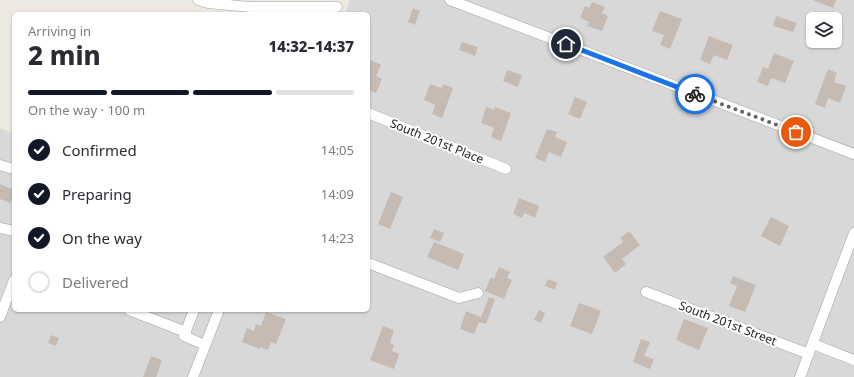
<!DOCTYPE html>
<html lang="en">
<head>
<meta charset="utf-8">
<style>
  body { margin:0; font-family:"Noto Sans",sans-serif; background:#f2f2f3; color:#2b2b33; height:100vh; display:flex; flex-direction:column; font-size:15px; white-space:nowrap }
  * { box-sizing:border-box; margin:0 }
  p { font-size:13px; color:#7c7c81 }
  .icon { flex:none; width:22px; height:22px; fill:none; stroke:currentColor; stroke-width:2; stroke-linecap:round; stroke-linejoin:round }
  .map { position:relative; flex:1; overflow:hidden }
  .sheet { position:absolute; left:12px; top:12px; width:358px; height:300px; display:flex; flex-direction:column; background:#fff; border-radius:6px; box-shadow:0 1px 3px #0004 }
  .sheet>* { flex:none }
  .tools { position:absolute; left:806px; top:12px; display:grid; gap:8px }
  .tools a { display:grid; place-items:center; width:36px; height:36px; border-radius:6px; background:#fff; box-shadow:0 1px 3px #0004; font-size:20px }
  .pin { position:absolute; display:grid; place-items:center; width:34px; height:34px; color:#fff; margin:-17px; border:2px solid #fff; border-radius:50%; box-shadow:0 1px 4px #0007 }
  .courier { position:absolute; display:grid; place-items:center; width:40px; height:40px; margin:-20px; border:3px solid #1a73e8; border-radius:50%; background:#fff; color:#222; box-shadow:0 1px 5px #0007 }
  .summary em { font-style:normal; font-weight:800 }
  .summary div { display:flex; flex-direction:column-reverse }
  .summary { display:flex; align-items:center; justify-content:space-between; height:68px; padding:0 16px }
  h1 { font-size:26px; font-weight:800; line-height:30px }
  .bar { display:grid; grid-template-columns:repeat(4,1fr); gap:6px 4px; align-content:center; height:48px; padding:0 16px }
  .bar i { height:5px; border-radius:3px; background:#e1e1e2 }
  .bar .selected { background:#111827 }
  .bar p { grid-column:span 4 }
  ol { padding:0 16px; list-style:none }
  li { display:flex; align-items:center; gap:12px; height:44px }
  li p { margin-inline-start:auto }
  li .icon { padding:4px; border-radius:50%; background:#111827; color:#fff; stroke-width:4 }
  li:last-child { color:#7c7c81 }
  li i { width:22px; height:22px; border:2px solid #e1e1e2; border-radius:50% }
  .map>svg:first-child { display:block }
</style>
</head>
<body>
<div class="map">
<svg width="854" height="377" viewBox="0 0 854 377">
  <rect width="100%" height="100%" fill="#ede9e0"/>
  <path fill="#d9d8d8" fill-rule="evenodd" d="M350,0H854V377H0V128L14,134V310H368V14H345ZM813,19H835V41H813Z"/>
  <path fill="#c5bbb3" d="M813,0H836L833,8Z
    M592,2L605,7L602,13L608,16L602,31L587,26L589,22L580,18L585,6L589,8Z
    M413,8L420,11L415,25L408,22Z
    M660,11L682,19L670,49L660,45L664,35L652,31Z
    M776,16L797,23L793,32L773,26Z
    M709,36L733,45L727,60L714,55L710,64L700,60Z
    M462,42L478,47L475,56L459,50Z
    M774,53L794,61L785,83L771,78L768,86L757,82L763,67L768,69Z
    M368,59L381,65L376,76L382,79L376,93L368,90Z
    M828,69L837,73L834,82L846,86L840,103L828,98L825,108L815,104Z
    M507,70L522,75L518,87L503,81Z
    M430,84L442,88L443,84L453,88L442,118L432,114L435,105L424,100Z
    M575,97L587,102L580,119L568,114Z
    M486,107L494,110L495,107L511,113L501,141L491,137L494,128L481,123Z
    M547,129L557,132L555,137L567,142L561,157L549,152L545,162L535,158Z
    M0,184L14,190V193L10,203L0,199Z
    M391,192L403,197L390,229L378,224Z
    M519,198L539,206L535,218L524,213L522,218L513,214Z
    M771,217L789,226L780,246L761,236Z
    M434,229L444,233L440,242L430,238Z
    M629,231L640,245L622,259L626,264L615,273L603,257L623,242L620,238Z
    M434,242L464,254L458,270L427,257Z
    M499,267L510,272L507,278L512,280L504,299L485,291L491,277L494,279Z
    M733,276L756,285L745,312L729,306L737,286L730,283Z
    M548,279L557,283L555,290L545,286Z
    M489,297L495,299L486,324L479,322Z
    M579,303L601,311L592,334L570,326Z
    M539,310L545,313L541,323L534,320Z
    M466,311L481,317L474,334L460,329Z
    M266,312L286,319L276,344L271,342L268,350L260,347V349L242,342L247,328L254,331L256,324L261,326Z
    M684,319L708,328L699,350L676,340Z
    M383,326L394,330L390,343L394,345L392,351L399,354L394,369L370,360Z
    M51,335L59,338L56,346L48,343Z
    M641,339L650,342L644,356L654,359L650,369L633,362Z
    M151,356L162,360L156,377H143Z"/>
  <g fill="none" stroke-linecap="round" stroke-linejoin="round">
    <g stroke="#a2a2a2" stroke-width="11">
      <path id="minor" d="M198,0L208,3L250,7H337
        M450,0L854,154
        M368,113L506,169
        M0,165L14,169
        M0,228L14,231
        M368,263L459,298L478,293
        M646,292L809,354
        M129,310L186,332
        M194,310L184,336L205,345
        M0,317L14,280
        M813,344L854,360
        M193,377L219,310
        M800,377L854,233"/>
    </g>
    <use href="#minor" stroke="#fff" stroke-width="10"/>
  </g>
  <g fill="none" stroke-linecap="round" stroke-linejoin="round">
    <path stroke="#646360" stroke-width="4" stroke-dasharray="0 7.2" d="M695,94L796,132"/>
    <path stroke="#1a73e8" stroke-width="5" d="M566,44L695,94"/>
  </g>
  <g text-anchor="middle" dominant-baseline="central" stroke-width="4" stroke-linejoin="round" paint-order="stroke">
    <g font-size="12" fill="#1b1b1b" stroke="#fff">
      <text transform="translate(437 141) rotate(22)">South 201st Place</text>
      <text transform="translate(728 323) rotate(21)">South 201st Street</text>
    </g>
  </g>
</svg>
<div class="tools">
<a><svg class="icon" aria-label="layers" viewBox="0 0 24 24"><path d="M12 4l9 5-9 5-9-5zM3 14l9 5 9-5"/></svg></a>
</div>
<div class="pin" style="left:796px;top:132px;background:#ea580c"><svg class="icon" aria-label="bag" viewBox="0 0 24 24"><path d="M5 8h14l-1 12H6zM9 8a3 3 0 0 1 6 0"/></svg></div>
<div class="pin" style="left:566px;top:44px;background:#1f2937"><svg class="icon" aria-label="home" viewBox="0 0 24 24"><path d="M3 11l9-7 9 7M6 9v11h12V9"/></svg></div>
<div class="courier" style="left:695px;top:94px"><svg class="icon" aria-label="bike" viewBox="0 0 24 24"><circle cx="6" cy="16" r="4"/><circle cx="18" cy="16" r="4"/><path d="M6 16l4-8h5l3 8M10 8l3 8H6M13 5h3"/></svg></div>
<section class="sheet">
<div class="summary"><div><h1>2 min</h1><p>Arriving in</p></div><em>14:32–14:37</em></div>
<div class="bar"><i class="selected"></i><i class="selected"></i><i class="selected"></i><i></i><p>On the way · 100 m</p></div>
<ol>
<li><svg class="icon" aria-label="check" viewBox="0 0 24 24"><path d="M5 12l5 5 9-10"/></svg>Confirmed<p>14:05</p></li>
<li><svg class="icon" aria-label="check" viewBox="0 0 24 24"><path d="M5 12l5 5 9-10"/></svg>Preparing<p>14:09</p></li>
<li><svg class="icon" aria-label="check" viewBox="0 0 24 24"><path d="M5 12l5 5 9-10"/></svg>On the way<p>14:23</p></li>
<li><i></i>Delivered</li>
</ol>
</section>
</div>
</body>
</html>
